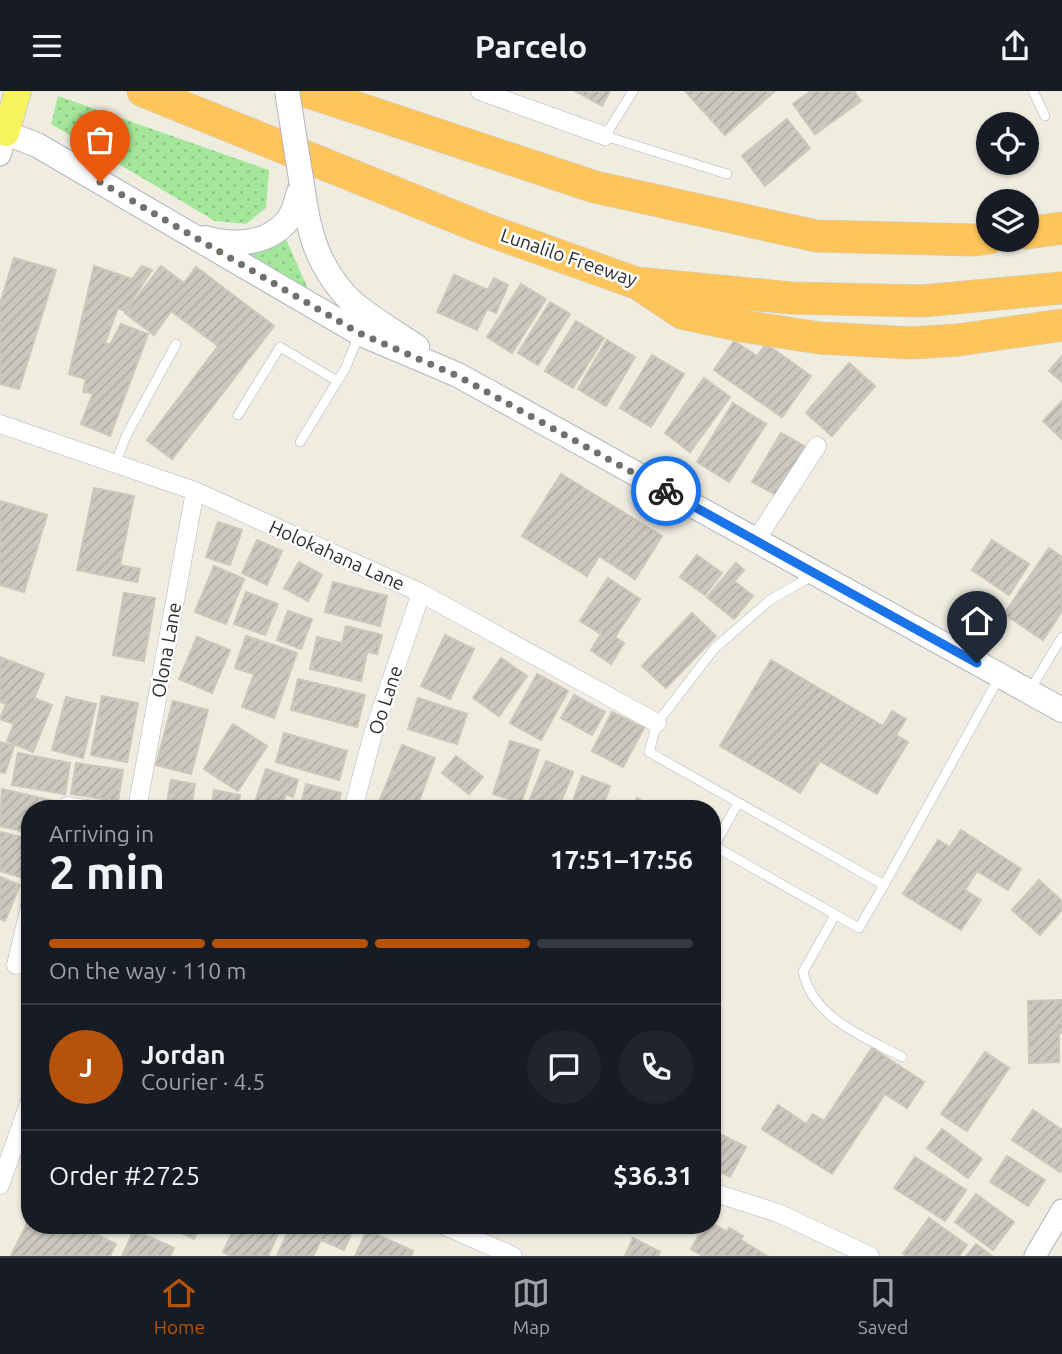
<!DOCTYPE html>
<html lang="en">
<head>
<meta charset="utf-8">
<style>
  body { margin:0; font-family:Ubuntu,sans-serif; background:#20242c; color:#f1f3f6; height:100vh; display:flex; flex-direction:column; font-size:26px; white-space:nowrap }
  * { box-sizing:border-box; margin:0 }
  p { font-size:23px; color:#9ea1a6 }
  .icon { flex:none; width:38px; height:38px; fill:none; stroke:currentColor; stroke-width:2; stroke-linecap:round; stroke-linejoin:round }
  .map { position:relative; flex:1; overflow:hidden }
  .side { position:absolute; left:21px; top:709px; width:700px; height:434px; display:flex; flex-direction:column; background:#171b24; border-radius:28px; box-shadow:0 2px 5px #0004 }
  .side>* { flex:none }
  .tools { position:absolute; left:976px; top:21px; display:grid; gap:14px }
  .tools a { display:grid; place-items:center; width:63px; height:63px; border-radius:50%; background:#171b24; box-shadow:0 2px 5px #0004; font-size:35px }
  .pin { position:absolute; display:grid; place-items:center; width:60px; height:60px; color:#fff; margin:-72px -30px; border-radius:50% 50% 50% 0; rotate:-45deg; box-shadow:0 0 7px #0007 }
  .pin .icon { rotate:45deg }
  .courier { position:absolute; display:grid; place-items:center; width:70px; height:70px; margin:-35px; border:5px solid #1a73e8; border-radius:50%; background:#fff; color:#222; box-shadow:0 2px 9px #0007 }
  .summary em { font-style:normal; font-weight:700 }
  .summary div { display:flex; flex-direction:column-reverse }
  .summary { display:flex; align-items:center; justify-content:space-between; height:119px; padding:0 28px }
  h1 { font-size:46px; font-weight:700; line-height:52px }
  .bar { display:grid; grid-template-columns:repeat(4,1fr); gap:10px 7px; align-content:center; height:84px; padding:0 28px }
  .bar i { height:9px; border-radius:5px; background:#363941 }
  .bar .active { background:#b45309 }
  .bar p { grid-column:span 4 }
  .line { display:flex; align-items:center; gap:18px; padding:0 28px; border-top:2px solid #363941 }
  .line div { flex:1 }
  .round { display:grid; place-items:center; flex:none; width:74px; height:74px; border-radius:37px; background:#20242c }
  header { display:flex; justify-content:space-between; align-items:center; height:91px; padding:0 28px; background:#171b24; font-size:32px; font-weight:700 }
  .menu { display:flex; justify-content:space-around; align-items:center; height:98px; border-top:2px solid #363941; background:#171b24; font-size:19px; color:#9ea1a6 }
  .menu a { display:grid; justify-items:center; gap:4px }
  .menu .active { color:#b45309 }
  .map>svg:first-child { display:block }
</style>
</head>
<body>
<header><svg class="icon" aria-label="menu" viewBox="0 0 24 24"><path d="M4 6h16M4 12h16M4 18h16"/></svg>Parcelo<svg class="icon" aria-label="share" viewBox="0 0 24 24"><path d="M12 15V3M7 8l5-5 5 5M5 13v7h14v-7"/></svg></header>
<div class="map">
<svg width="1062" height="1165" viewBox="0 0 1062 1165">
  <defs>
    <pattern id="grass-dots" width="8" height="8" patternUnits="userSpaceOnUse" patternTransform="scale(1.75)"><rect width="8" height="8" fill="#a4e79b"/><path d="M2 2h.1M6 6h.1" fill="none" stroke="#8ec686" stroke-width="1.8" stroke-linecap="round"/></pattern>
    <pattern id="building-hatch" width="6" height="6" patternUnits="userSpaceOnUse" patternTransform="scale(1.75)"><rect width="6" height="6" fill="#cbc8bf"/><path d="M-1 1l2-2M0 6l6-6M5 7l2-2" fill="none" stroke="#afaca4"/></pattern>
  </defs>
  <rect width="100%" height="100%" fill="#efece0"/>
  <path fill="url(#grass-dots)" d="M58,5L269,79L266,117L246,133L215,130L51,33Z
    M280,135L313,209L237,165Z"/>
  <path fill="url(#building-hatch)" stroke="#cbc8b9" stroke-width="2" d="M575,0H610L602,15Z
    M685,0H775L725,44Z
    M811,0H854L861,10L815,43L793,13Z
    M787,28L810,57L765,95L742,65Z
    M14,167L56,179L19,298L0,293V213Z
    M94,175L132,188L142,175L152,179L125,220L118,217L105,252L110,254L121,233L148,243L110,345L81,333L93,302L83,301L86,288L69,283Z
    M161,175L184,192L196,176L274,235L172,368L147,349L218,255L171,220L154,244L125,222Z
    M454,184L488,199L494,187L508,194L496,222L487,218L477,239L437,221Z
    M521,193L546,208L512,262L487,246Z
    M550,211L570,223L538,274L518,262Z
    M576,230L604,247L573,297L545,280Z
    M607,249L635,266L606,315L578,298Z
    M734,250L757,265L766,253L811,285L782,326L714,279Z
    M652,264L684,283L651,336L620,317Z
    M1062,265V291L1049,280Z
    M849,272L875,295L832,345L806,322Z
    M704,287L730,306L690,361L665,342Z
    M1062,310V348L1043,330Z
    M733,312L766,333L729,391L697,371Z
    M781,342L808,357L780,406L752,391Z
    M561,383L662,445L635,488L599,465L587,485L522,445Z
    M94,397L134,405L120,474L140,478L137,491L77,479Z
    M0,410L47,424L24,501L0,494Z
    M218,431L242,439L230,474L206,466Z
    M257,449L282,460L267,494L242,482Z
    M992,449L1029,473L1009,504L972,479Z
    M1049,457L1062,466V520L1043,549L1004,523Z
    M697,464L722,482L705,504L680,486Z
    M299,471L322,484L308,510L284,497Z
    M736,472L744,479L734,490L753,505L734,528L707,506Z
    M214,475L244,488L226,533L195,521Z
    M608,487L640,508L615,546L624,552L611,573L591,559L601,543L580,530Z
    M333,491L387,505L380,535L325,521Z
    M246,501L278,513L265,544L234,533Z
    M124,502L155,507L144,570L113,564Z
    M288,520L312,528L301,558L277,549Z
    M692,522L716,545L666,597L642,575Z
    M346,535L382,544L377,563L367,561L361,590L310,578L317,546L342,552Z
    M445,544L474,558L450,608L421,595Z
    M246,545L297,562L274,627L242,616L254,583L235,577Z
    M197,546L230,559L212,602L179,588Z
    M0,566L44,583L34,607L52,614L33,661L7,650L14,633L0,628L6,613L0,611Z
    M501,567L527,585L499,625L473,607Z
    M771,569L883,635L892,620L906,628L896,644L908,651L877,703L820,670L800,702L720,655Z
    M537,583L568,600L541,649L510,632Z
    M298,588L365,604L357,636L291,619Z
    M574,604L605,621L592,644L561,627Z
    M102,605L138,612L127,671L91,664Z
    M66,606L96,613L83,667L52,659Z
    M418,607L467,623L457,653L408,638Z
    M173,610L208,619L191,683L156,674Z
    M612,621L644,637L623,676L592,660Z
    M233,633L267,655L238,700L204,678Z
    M284,642L347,660L339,689L276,671Z
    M510,650L539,659L521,712L493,703Z
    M0,651L14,655L5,682L0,681Z
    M402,654L435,667L416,718H387L378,714Z
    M18,662L70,672L65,703L12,694Z
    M456,665L483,686L469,703L442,682Z
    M546,670L573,681L558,718L530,708Z
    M76,672L123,679L118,710L71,703Z
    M266,678L298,689L293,706L286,703L281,718H274L255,711Z
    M582,685L610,695L602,718H570Z
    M171,689L195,693L191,718H166Z
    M306,693L341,702L337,718H300Z
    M2,698L54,710L52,718H30V742L0,735Z
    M214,699L240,704L238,718H211Z
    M637,707L655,718H631Z
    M961,739L1021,778L1008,799L977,780L965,799L981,809L961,839L903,803L938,749L950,756Z
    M0,741L30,748L20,786L0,780Z
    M0,786L20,794L5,830L0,828Z
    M1039,789L1062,810V819L1040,844L1012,819Z
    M30,864V892L22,890Z
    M1062,909V942H1059V971L1029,972L1028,910Z
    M872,957L924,991L907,1017L885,1003L832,1083L762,1038L778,1014L806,1033L813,1023L824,1030Z
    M985,961L1009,977L967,1040L941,1023Z
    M1033,1019L1062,1039V1078L1060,1081L1012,1049Z
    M942,1038L982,1068L968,1087L927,1057Z
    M712,1039L746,1056L730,1086L712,1077Z
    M1007,1065L1045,1089L1028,1115L990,1091Z
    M915,1066L966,1099L945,1130L894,1097Z
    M976,1103L1014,1131L993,1159L955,1131Z
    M30,1126V1134H76L116,1153L110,1165H11Z
    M929,1127L967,1154L959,1165H907L903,1163Z
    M712,1132L727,1141L729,1137L743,1145L741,1149L767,1165H703L691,1158L705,1134Z
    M164,1134H201L194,1148Z
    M236,1134H282L268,1165H231L223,1161Z
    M291,1134H355L344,1159L321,1149L313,1165H277Z
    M134,1139L174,1157L170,1165H122Z
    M367,1139L413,1160L411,1165H355Z
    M633,1147L660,1161L658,1165H625Z
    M976,1153L992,1165H966Z"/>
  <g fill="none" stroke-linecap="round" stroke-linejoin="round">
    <g stroke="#b3b3c1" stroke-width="10">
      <path id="service" d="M633,0L605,45L727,83
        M1033,0L1045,25
        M238,324L280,256L337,290
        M300,351L345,278L359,244
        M115,374L126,345L176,253
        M812,485L770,509L714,558L657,632L649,661L884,794L1000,585
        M1030,599L1062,546
        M738,712L714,755L859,837L884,794
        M835,824L803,881C814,928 863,945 902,966"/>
    </g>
    <g stroke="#b3b3c1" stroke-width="19">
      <path id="minor" d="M480,0L605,45
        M0,333L195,400L421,502L657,632
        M756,449L817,355
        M66,718L68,715L87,718
        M137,718L195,400
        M353,718L373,643L421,502
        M16,874L30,815
        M0,1094L30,1010
        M712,1101L778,1122L870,1165
        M443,1134L513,1165"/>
    </g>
    <g stroke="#b3b3c1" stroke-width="23">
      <path id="tertiary" d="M0,64L6,42
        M1035,1165L1062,1119"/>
    </g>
    <g stroke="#b3b3c1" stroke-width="26">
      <path id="secondary" d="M6,42L37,54L359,242L458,284L1062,619
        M302,94C308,137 315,170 345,204C359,220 398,243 417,256
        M205,147C233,155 268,154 288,129C294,121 297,107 300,98"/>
    </g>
    <g stroke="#cdcdcd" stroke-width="28">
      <path id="primary" d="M0,40L6,42L18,0"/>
    </g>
    <g stroke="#cdcdcd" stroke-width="33">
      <path id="motorway" d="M143,0L485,138L636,192L791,207L922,210L1062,197
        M306,0L595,96L816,145L975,149L989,147
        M1027,142L1062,137
        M637,192L682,222L742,235L820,247L911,252L958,249L1062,234"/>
    </g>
    <use href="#service" stroke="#fff" stroke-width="9"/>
    <use href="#minor" stroke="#fff" stroke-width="18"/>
    <use href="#tertiary" stroke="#fff" stroke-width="21"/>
    <use href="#secondary" stroke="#fff" stroke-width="24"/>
    <use href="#primary" stroke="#f6f35d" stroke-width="26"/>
    <use href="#motorway" stroke="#ffc55b" stroke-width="32"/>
    <g stroke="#b3b3c1" stroke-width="26" stroke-linecap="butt">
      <path id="secondary-bridge" d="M287,0L302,94"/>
    </g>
    <use href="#secondary-bridge" stroke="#fff" stroke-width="24"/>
  </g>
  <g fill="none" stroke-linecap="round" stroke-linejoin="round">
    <path stroke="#71706c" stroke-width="7" stroke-dasharray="0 12.6" d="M100,91L359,242L458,285L666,400"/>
    <path stroke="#1a73e8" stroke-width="9" d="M666,400L977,572"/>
  </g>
  <g text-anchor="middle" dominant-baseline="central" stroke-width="5" stroke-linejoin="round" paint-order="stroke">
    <g font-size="19" fill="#2d2d2d" stroke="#fff">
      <text transform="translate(569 166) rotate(19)">Lunalilo Freeway</text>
      <text transform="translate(337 464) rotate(24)">Holokahana Lane</text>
      <text transform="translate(166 559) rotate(-80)">Olona Lane</text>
      <text transform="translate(385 609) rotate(-72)">Oo Lane</text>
    </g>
  </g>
</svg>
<div class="tools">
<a><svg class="icon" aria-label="locate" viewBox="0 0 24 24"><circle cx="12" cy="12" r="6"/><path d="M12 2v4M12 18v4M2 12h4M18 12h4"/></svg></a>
<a><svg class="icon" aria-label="layers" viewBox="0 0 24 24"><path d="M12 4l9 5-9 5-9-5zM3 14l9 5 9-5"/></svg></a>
</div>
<div class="pin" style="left:100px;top:91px;background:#ea580c"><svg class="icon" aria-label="bag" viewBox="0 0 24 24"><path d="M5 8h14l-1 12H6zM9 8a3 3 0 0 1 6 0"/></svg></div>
<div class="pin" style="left:977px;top:572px;background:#1f2937"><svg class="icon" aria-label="home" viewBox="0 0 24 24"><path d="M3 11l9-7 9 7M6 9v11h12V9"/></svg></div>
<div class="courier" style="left:666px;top:400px"><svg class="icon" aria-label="bike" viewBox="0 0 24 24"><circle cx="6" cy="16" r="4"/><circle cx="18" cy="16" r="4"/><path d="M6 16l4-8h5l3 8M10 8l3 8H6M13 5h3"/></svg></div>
<section class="side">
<div class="summary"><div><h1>2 min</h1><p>Arriving in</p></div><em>17:51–17:56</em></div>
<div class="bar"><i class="active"></i><i class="active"></i><i class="active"></i><i></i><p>On the way · 110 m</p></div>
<div class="line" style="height:126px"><b class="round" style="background:#b45309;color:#fff">J</b><div><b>Jordan</b><p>Courier · 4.5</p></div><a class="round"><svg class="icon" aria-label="chat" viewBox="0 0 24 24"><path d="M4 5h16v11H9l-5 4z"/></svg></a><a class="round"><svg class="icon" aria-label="phone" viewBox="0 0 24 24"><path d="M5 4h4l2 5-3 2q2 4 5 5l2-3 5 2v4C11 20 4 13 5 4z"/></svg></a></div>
<div class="line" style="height:91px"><div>Order #2725</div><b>$36.31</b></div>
</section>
</div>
<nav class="menu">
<a class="active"><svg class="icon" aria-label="home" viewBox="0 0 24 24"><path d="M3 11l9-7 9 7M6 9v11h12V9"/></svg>Home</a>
<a><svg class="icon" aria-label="map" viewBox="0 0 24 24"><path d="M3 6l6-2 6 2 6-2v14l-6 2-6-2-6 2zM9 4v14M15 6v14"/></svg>Map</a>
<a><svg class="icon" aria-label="saved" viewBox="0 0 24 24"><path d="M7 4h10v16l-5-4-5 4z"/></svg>Saved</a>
</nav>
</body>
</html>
